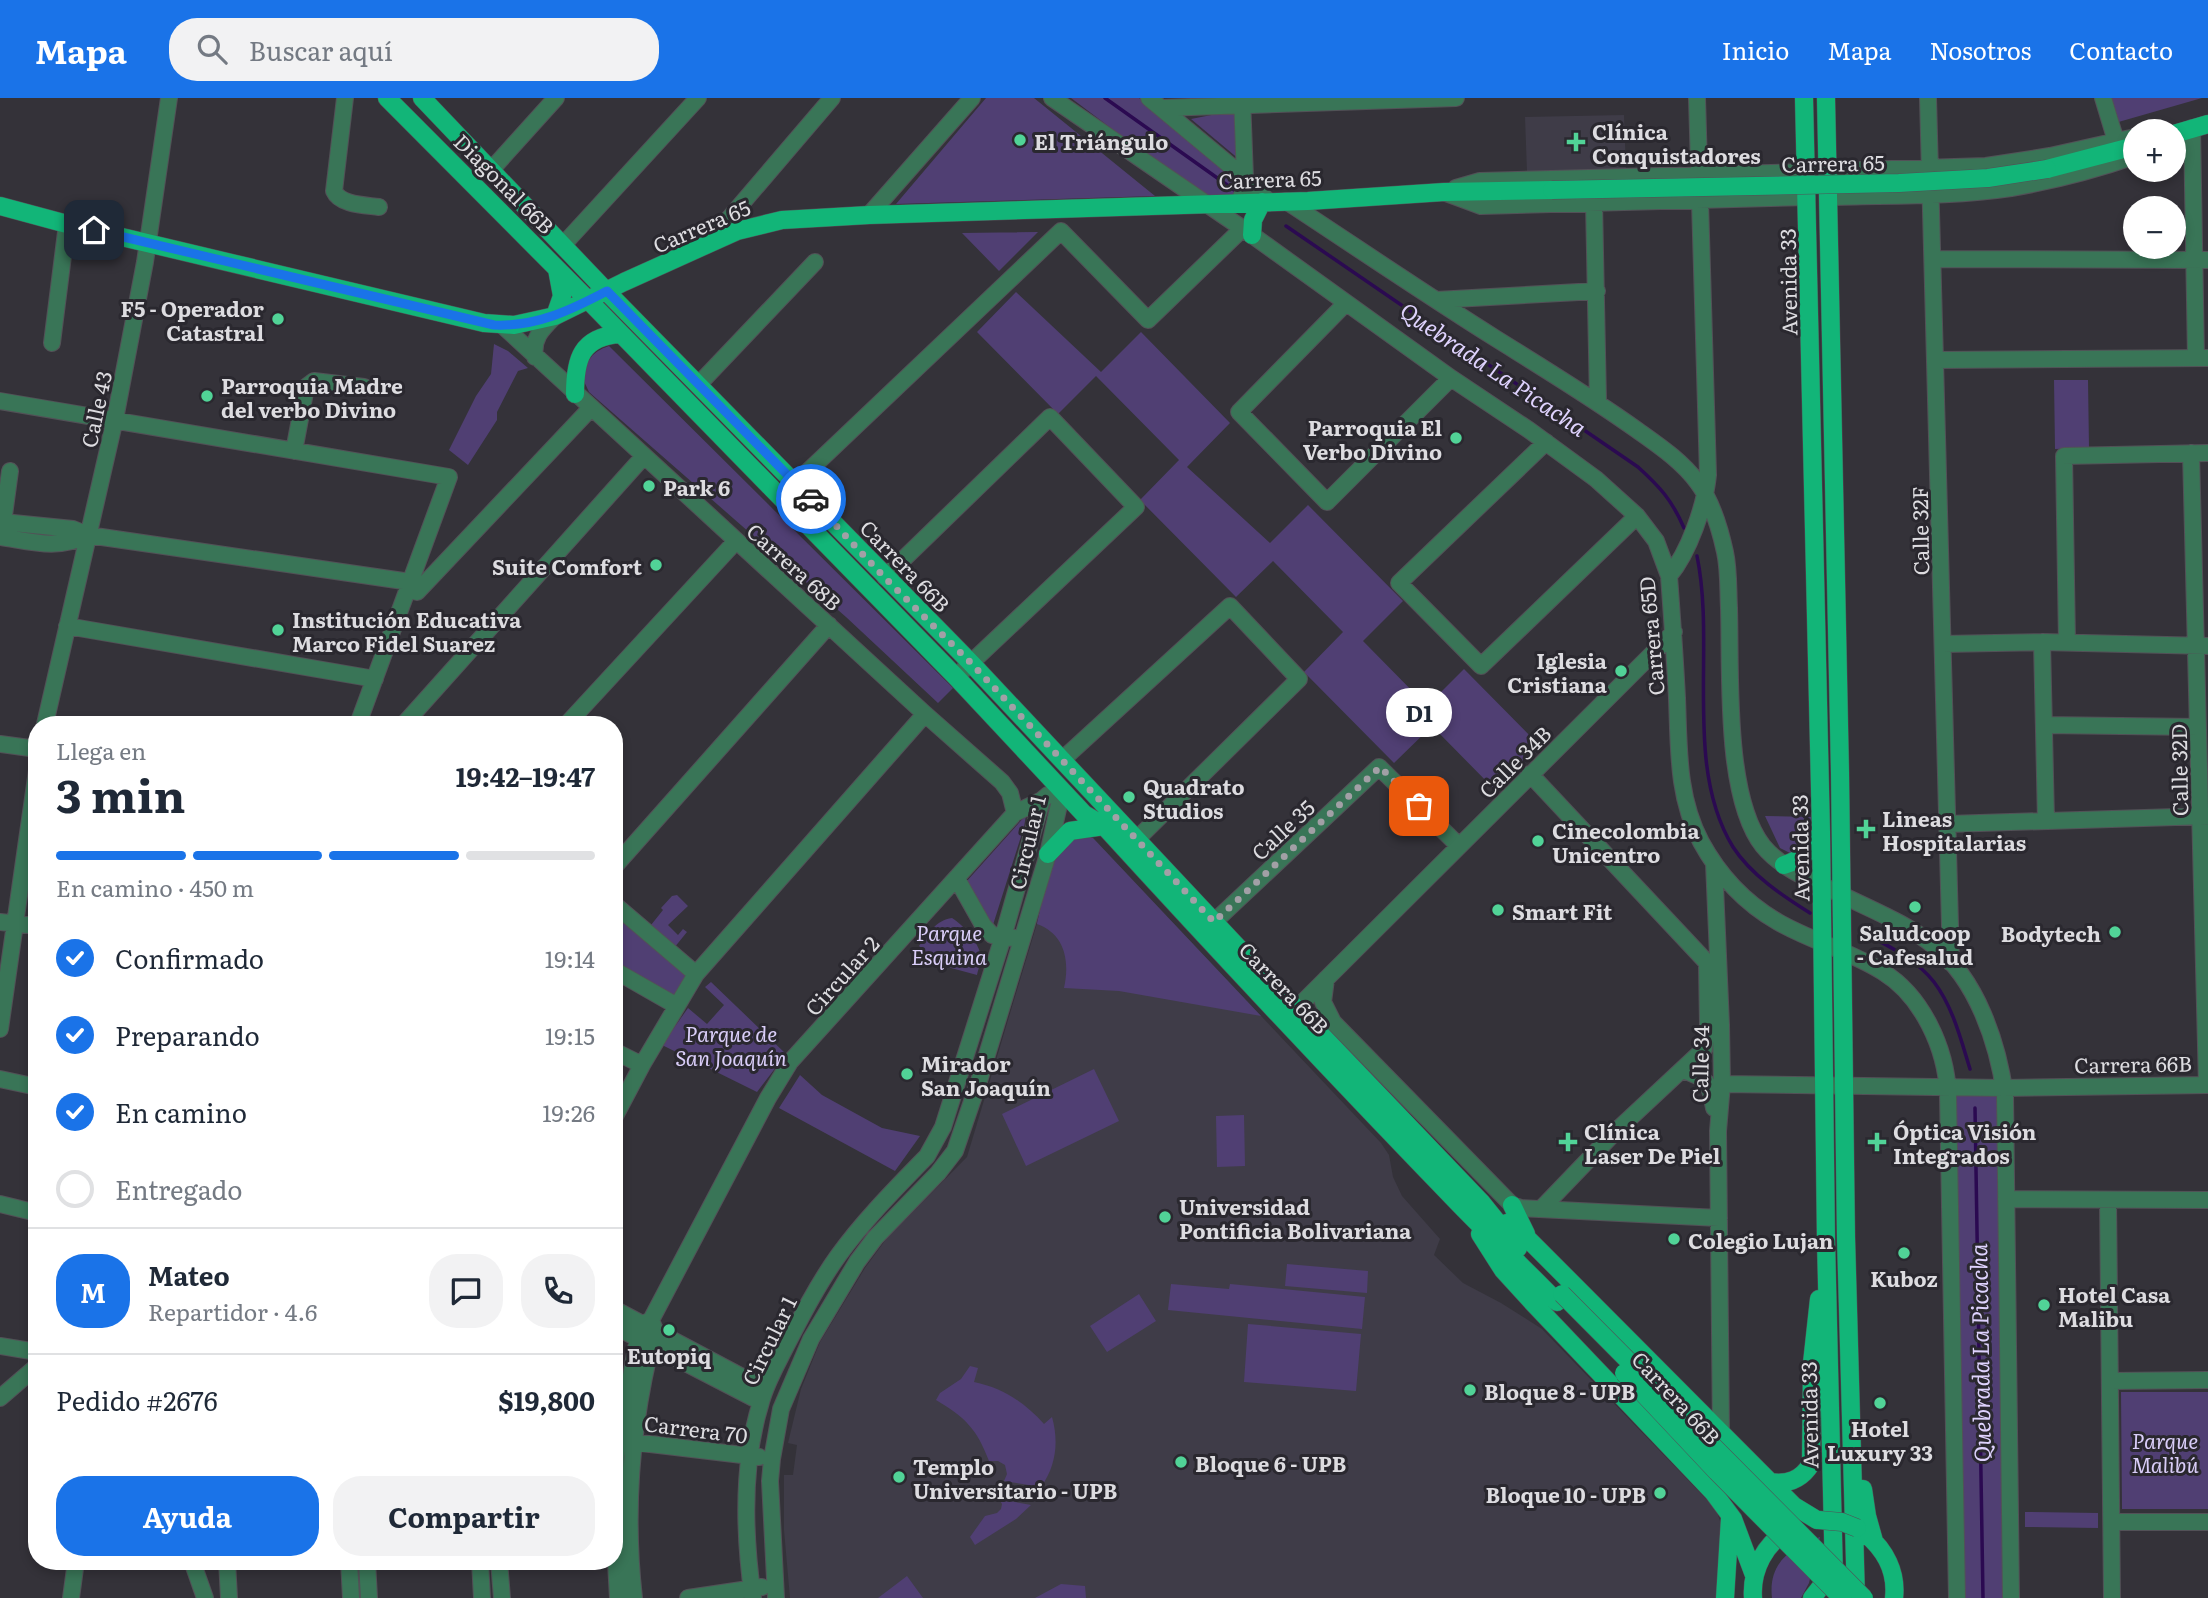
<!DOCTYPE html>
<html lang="es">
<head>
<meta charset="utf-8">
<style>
  body { margin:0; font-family:Literata,serif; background:#f2f2f3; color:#1f2937; height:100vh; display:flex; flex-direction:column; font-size:26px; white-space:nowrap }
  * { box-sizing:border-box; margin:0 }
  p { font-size:23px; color:#747a83 }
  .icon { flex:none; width:38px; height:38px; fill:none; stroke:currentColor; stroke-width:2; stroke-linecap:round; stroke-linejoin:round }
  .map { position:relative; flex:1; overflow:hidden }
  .sheet { position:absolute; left:28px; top:618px; width:595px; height:854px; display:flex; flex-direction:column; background:#fff; border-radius:28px; box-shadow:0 4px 10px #0003 }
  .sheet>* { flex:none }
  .buttons { position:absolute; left:2123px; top:21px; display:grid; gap:14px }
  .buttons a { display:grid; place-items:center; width:63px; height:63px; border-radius:50%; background:#fff; box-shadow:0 4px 10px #0003; font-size:35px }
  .pin { position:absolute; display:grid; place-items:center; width:60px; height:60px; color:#fff; margin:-30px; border-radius:14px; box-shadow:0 4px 10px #0006 }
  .courier { position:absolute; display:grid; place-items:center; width:70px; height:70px; margin:-35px; border:5px solid #1a73e8; border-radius:50%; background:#fff; color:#222; box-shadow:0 2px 9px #0007 }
  .bubble { position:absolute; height:49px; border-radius:24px; background:#fff; box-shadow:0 4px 10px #0003; font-size:23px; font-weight:700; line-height:49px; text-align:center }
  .head em { font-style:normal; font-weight:700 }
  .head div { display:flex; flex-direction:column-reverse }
  .head { display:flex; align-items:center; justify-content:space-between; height:119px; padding:0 28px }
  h1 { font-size:46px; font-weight:700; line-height:52px }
  .bar { display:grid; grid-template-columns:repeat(4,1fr); gap:10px 7px; align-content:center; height:84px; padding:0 28px }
  .bar i { height:9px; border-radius:5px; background:#e0e1e3 }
  .bar .selected { background:#1a73e8 }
  .bar p { grid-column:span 4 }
  .line { display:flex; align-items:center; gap:18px; padding:0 28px; border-top:2px solid #e0e1e3 }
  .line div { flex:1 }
  .round { display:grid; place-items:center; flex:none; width:74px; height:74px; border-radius:28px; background:#f2f2f3 }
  ol { padding:0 28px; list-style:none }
  li { display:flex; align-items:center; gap:21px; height:77px }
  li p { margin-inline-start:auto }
  li .icon { padding:7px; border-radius:50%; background:#1a73e8; color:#fff; stroke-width:4 }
  li:last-child { color:#747a83 }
  li i { width:38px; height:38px; border:4px solid #e0e1e3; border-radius:50% }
  .button { display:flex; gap:14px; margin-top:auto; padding:14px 28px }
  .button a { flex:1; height:80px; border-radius:28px; background:#1a73e8; color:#fff; font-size:28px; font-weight:700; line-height:80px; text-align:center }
  .button a+a { background:#f2f2f3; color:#1f2937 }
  header { display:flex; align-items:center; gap:42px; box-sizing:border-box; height:98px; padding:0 35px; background:#1a73e8; color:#fff }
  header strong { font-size:33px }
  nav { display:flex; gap:38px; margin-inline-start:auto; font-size:24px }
  .search { width:490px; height:63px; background:#f2f2f3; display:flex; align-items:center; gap:18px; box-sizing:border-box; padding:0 24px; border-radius:28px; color:#747a83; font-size:26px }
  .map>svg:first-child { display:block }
</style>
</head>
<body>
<header>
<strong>Mapa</strong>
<div class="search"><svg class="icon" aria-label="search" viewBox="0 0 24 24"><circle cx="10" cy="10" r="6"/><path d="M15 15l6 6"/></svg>Buscar aquí</div>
<nav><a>Inicio</a><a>Mapa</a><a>Nosotros</a><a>Contacto</a></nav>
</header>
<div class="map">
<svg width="2208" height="1500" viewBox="0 0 2208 1500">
  <rect width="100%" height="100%" fill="#343239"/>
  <path fill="#3f3c48" d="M1624,17L1626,72L1527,74L1525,19Z
    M1093,740L1381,1045L1389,1057L1393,1079L1402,1098L1440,1141L1434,1157L1463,1185L1501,1205L1542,1231L1716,1411L1722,1429L1719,1500H790L784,1432V1377H793L797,1347L788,1345L801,1291L820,1244L865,1170L887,1140L967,1059L1047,792Z"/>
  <path fill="#503f73" d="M986,0H1034L1155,98L896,106Z
    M1071,0H1139L1174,24L1240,79L1234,98L1208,103Z
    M2107,0H2202L2115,25Z
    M1237,12L1240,62L1191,21Z
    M1038,134L999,173L962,135Z
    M1016,194L1101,274L1141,234L1230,325L1187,369L1270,445L1308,407L1403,503L1363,543L1427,608L1464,571L1541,649L1496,693L1432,628L1394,665L1304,574L1343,534L1273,463L1236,499L1140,402L1179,362L1096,278L1058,316L977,234Z
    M494,246L508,253L528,270L518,273L497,314V322L468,367L449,352L476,298L491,276Z
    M609,248L953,590L938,605L846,519L589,294L582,279C588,262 591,254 609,248Z
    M2054,282H2088L2089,350L2055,351Z
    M1026,717L1024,729L992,830L966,784Z
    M1765,718L1811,719L1810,734L1801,751L1790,755L1780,750Z
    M1086,737L1093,740L1261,918L1119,893L1064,890C1070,863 1065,836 1037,826C1045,795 1049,743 1086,737Z
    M677,797L688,808L668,827L678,837L683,831L687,834L674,850L651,827L663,812L661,810L672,798Z
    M614,811L688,876L674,902L614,867Z
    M952,820C964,828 979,844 981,859C981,864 978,872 977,877L940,867L919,848C929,835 936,822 952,820Z
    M711,884L786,956L757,994L662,947L688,910L707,926L724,907L705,889Z
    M1094,971L1119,1023L1026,1068L1002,1016Z
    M800,977L822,997L882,1030L920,1038L895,1073L779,1010Z
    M1948,989L2004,990L2011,1500H1957Z
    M1244,1017L1245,1068L1217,1069L1216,1018Z
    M1287,1166L1368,1173L1367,1195L1285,1188Z
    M1171,1186L1229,1191L1230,1186L1365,1199L1362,1231L1168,1212Z
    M1139,1196L1156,1223L1107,1254L1090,1228Z
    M1248,1226L1361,1236L1356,1293L1244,1284Z
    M970,1268L978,1270L974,1284C1003,1290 1024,1304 1044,1326L1052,1319C1059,1344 1056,1368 1041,1389L1004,1383L1007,1376L1005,1367L998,1363H989C977,1331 965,1319 936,1302L940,1295L961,1281Z
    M2121,1294H2208V1411H2122Z
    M999,1401L1031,1407L1016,1421L975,1447L970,1439L985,1418L997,1415L1001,1411L1002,1406Z
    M2025,1414L2098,1415V1430L2025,1429Z
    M1820,1439L1809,1485L1801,1500H1772C1768,1465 1790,1450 1820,1439Z
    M907,1478L923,1500H878Z
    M1061,1486L1085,1488L1086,1500H1035Z"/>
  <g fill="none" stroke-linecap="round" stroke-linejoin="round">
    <path stroke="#2b0a51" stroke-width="3.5" d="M1105,0L1237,94
      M1286,128L1638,369C1660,389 1672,402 1684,430
      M1697,458C1716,549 1683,668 1733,749C1751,777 1783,798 1810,815
      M1866,836C1889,848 1918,863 1934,884C1953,909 1961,942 1970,971
      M1975,1010L1983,1500"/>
    <g stroke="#525157" stroke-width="18">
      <path id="minor" d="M345,0L334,93C340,107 365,107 379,109
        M1052,0L1252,137L1451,280L1529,332L1596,381L1637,418L1656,443L1669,478C1672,519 1675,559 1677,600C1679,650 1677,699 1701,744C1719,777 1745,805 1778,824C1811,843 1850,853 1883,874C1922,898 1946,950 1948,996L1957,1500
        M1149,0L1245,80L1268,103
        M1928,0L1951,865
        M2103,0L2116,43
        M1162,10L1456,0
        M2192,30L2196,260
        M491,72L556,0
        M1828,73L1986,68L2050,58L2135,39
        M1456,90L1480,83L1806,74
        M1446,95L1481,108L1807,99
        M1829,99C1889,97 1951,99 2011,90C2052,83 2095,72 2135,58
        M1286,103C1356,149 1425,196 1495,240C1543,270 1591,299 1637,332C1658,347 1682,363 1698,385C1712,404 1720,431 1725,454C1729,472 1728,492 1729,510C1731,573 1724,699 1763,748C1781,770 1810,782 1836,794C1869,811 1905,824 1934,848C1977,881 1998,946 2005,997L2011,1500
        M1594,104L1598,304
        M1238,105L1244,93L1245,80L1242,0
        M869,117L972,0
        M708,145L832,0
        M563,147L698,0
        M1934,161L2208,162
        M1436,202L1597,193
        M1346,205L1239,314L1327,404L1451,280
        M502,227L925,616L1002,684L1010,695L1015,715
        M52,245L67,126
        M535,259C532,240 542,231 555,218
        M1936,262L2208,260
        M699,286L815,164
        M0,303L449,379L358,626
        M1546,344L1399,485L1481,568L1637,418
        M294,353L306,289L314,283L364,289
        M2191,355L2207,987
        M781,399L1061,133L1148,222L1242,131
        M3,424L73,431L88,437L424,486
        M2,432L10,373
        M1,439C33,444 58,452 88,437
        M1669,478C1689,454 1705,408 1708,377L1697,0
        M885,479L1050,319L1136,409L956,579
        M417,494L591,310
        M67,528L375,581
        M2042,544L2046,723
        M2067,544L2064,358L2208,355
        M1943,546L2042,544L2208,548
        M45,626L115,321L145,164L169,0
        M404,626L644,358
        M567,626L736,443
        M2044,627L2198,629
        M0,646L37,651
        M1062,662L1230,508L1299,581L1137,741
        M1530,676L1713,871
        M1948,726L2208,718
        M1714,765L1721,927L1722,986L1718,1033L1721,1336
        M614,769L829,527
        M957,781L983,827L992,837L1014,840
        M614,806L696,876
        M0,824L37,828
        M1214,824L1379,669L1459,748
        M614,872L677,908
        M1326,881L1323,904L1333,924L1512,1107L1521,1110L1719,1120
        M1296,911L1674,534
        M0,931L37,672
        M614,953L642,967
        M1683,972C1708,981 1709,983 1714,1010
        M0,981L37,989
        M1722,986L2004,990L2208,987
        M614,1020L642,967L696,876L925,616
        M2006,1101L2208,1102
        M2108,1102L2112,1500
        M0,1106L37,1115
        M1542,1110L1614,1035L1704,951L1708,927L1707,865
        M614,1211L765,1291
        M614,1228L761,1304
        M0,1248L37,1254
        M2110,1283L2208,1282
        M0,1300L37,1268
        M625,1343L759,1359
        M2112,1424H2208
        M192,1463L205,1500
        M227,1463L229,1500
        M349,1463L351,1500
        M367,1463L369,1500
        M480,1463L482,1500
        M499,1463L502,1500
        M71,1500L76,1463
        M618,1500L614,1428L616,1358L638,1240L643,1226L651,1222L768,1000L790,964L1015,715L1042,702
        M634,1500C624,1411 632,1319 655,1232L651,1222
        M688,1500L762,1489
        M753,1500C744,1437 742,1365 761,1304C766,1285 776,1268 785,1250C801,1219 818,1186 838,1158C864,1122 896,1090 927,1058L943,1029L1003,839L1042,702L1048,697L1062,693L1048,756L979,983L955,1053L938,1075L875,1140L857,1164L811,1241L781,1311L772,1361L770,1383L776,1500"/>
    </g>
    <g stroke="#525157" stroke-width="19">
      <path id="major" d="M387,0L589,203L956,579L1084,716L1104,728C1221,856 1339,982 1460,1107C1492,1140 1525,1171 1557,1204
        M422,0L610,197L971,565L1262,875L1481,1104L1518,1150
        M1804,0L1821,734L1826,1142L1834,1479
        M1826,0L1840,675L1846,1139L1856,1500
        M2174,36L2208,26
        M2047,71L2135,48
        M0,108L67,126L484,225L514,227L555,218L624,184L737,133L782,122L869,117L1308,103L1444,94L1552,92
        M1252,137L1253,122L1262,104
        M555,218L562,198L557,171
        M575,296C575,261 581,239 620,236
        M1048,756L1070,733L1104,728
        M1784,767C1803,761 1813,751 1821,734
        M1512,1107L1526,1136
        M1507,1125L1529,1142L1794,1408L1817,1422
        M1480,1136L1503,1172L1534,1206L1713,1394L1733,1421L1754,1477
        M1769,1384C1788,1387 1801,1382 1811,1366L1812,1265L1819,1201
        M1863,1391L1867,1418L1874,1443
        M1866,1436C1885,1452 1897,1474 1894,1500
        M1725,1500L1730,1420
        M1753,1500C1751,1472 1765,1444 1791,1431
        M1812,1500L1834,1472"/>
    </g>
    <use href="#minor" stroke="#397557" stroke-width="16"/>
    <use href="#major" stroke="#12b578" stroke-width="18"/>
    <g stroke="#525157" stroke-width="19" stroke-linecap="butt">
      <path id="major-bridge" d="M1552,92L1899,85L1988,80L2047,71
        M1562,1196L1864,1500
        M1624,1275L1717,1374L1842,1500
        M1819,1422L1842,1424L1857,1430"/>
    </g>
    <use href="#major-bridge" stroke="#12b578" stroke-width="18"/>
  </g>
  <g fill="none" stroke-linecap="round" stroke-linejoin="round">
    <path stroke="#a2a0a6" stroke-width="7" stroke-dasharray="0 12.6" d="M811,401L885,480L971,565L1214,824L1380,669L1419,708"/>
    <path stroke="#1a73e8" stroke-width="9" d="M94,132L494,227C536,229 571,212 607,193L811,401"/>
  </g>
  <g fill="#51d397" stroke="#2a282f" stroke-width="2.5">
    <circle cx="1020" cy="42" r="7"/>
    <path d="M1572.5 33.5h7v7h7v7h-7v7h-7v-7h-7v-7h7z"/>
    <circle cx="278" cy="221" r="7"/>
    <circle cx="207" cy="298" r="7"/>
    <circle cx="1456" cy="340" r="7"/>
    <circle cx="649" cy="388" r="7"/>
    <circle cx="656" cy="467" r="7"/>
    <circle cx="278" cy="532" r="7"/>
    <circle cx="1621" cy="573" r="7"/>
    <circle cx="1129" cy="699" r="7"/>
    <path d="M1862.5 720.5h7v7h7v7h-7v7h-7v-7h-7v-7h7z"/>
    <circle cx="1538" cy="743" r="7"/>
    <circle cx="1915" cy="809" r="7"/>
    <circle cx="1498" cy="812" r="7"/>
    <circle cx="2115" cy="834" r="7"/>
    <circle cx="907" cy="976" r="7"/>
    <path d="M1564.5 1033.5h7v7h7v7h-7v7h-7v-7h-7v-7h7z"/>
    <path d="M1873.5 1033.5h7v7h7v7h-7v7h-7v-7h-7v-7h7z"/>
    <circle cx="1165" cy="1119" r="7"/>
    <circle cx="1674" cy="1141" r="7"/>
    <circle cx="1904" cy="1155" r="7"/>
    <circle cx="2044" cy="1207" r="7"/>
    <circle cx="669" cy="1232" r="7"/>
    <circle cx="1470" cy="1292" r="7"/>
    <circle cx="1880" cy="1305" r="7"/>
    <circle cx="1181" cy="1364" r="7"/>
    <circle cx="899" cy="1379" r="7"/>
    <circle cx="1660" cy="1395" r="7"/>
  </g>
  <g text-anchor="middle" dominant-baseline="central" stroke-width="6" stroke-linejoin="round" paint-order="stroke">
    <g font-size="21" font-weight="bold" fill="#dddce0" stroke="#2a282f" text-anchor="start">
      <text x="1592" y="32">Clínica<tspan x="1592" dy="24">Conquistadores</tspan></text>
      <text x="1034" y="42">El Triángulo</text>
      <text x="264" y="209" text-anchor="end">F5 - Operador<tspan x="264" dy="24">Catastral</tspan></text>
      <text x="221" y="286">Parroquia Madre<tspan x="221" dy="24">del verbo Divino</tspan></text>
      <text x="1442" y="328" text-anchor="end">Parroquia El<tspan x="1442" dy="24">Verbo Divino</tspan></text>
      <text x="663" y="388">Park 6</text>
      <text x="642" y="467" text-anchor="end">Suite Comfort</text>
      <text x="292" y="520">Institución Educativa<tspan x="292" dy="24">Marco Fidel Suarez</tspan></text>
      <text x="1607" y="561" text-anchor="end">Iglesia<tspan x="1607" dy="24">Cristiana</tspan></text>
      <text x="1143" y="687">Quadrato<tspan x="1143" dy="24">Studios</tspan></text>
      <text x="1882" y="719">Lineas<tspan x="1882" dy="24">Hospitalarias</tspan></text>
      <text x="1552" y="731">Cinecolombia<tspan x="1552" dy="24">Unicentro</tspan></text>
      <text x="1512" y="812">Smart Fit</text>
      <text x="1915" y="833" text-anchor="middle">Saludcoop<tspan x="1915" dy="24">- Cafesalud</tspan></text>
      <text x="2101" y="834" text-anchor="end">Bodytech</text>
      <text x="921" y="964">Mirador<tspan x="921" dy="24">San Joaquín</tspan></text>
      <text x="1584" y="1032">Clínica<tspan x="1584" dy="24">Laser De Piel</tspan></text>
      <text x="1893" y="1032">Óptica Visión<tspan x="1893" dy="24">Integrados</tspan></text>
      <text x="1179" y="1107">Universidad<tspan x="1179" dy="24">Pontificia Bolivariana</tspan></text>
      <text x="1688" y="1141">Colegio Lujan</text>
      <text x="1904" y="1179" text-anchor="middle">Kuboz</text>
      <text x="2058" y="1195">Hotel Casa<tspan x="2058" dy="24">Malibu</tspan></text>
      <text x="669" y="1256" text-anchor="middle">Eutopiq</text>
      <text x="1484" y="1292">Bloque 8 - UPB</text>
      <text x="1880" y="1329" text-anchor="middle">Hotel<tspan x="1880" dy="24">Luxury 33</tspan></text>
      <text x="1195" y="1364">Bloque 6 - UPB</text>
      <text x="913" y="1367">Templo<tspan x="913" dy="24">Universitario - UPB</tspan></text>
      <text x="1646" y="1395" text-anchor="end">Bloque 10 - UPB</text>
    </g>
    <g font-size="21" fill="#dddce0" stroke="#2a282f">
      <text transform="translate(1833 64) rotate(-1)">Carrera 65</text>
      <text transform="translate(1270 80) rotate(-2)">Carrera 65</text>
      <text transform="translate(505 85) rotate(45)">Diagonal 66B</text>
      <text transform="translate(701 127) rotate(-23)">Carrera 65</text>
      <text transform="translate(1787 184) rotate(-91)">Avenida 33</text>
      <text transform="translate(95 311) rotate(-78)">Calle 43</text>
      <text transform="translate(1919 433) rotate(-91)">Calle 32F</text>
      <text transform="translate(906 467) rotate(46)">Carrera 66B</text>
      <text transform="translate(795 468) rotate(42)">Carrera 68B</text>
      <text transform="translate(1650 538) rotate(-95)">Carrera 65D</text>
      <text transform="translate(1514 663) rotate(-45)">Calle 34B</text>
      <text transform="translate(2178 672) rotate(-91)">Calle 32D</text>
      <text transform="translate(1282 731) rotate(-43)">Calle 35</text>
      <text transform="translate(1026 744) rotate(-77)">Circular 1</text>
      <text transform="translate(1799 750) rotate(-91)">Avenida 33</text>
      <text transform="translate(841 877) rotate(-48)">Circular 2</text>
      <text transform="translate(1285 889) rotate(46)">Carrera 66B</text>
      <text transform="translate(2133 965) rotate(-1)">Carrera 66B</text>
      <text transform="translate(1699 966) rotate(-89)">Calle 34</text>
      <text transform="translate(768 1242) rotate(-64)">Circular 1</text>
      <text transform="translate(1677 1299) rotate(47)">Carrera 66B</text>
      <text transform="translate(1808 1317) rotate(-91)">Avenida 33</text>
      <text transform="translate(696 1330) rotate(7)">Carrera 70</text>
    </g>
    <g font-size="21" font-style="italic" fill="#d9cdf8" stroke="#2a282f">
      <text x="949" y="833">Parque<tspan x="949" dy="24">Esquina</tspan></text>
      <text x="731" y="934">Parque de<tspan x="731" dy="24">San Joaquín</tspan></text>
      <text x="2165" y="1341">Parque<tspan x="2165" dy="24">Malibú</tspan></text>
    </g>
    <g font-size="23" font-style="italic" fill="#ded2fd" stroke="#2a282f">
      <text transform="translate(1494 270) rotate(34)">Quebrada La Picacha</text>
      <text transform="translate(1979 1255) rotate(-91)">Quebrada La Picacha</text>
    </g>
  </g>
</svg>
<div class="buttons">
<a>+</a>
<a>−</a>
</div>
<div class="pin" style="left:1419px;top:708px;background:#ea580c"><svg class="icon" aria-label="bag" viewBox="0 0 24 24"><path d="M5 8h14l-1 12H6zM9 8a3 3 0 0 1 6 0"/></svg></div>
<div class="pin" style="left:94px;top:132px;background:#1f2937"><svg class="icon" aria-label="home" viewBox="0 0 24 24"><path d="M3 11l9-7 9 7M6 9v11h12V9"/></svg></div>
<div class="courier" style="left:811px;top:401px"><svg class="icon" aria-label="car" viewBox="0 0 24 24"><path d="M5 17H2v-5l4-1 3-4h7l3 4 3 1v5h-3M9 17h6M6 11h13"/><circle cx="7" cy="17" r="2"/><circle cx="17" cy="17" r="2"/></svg></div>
<div class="bubble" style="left:1386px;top:590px;width:66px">D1</div>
<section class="sheet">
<div class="head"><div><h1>3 min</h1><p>Llega en</p></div><em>19:42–19:47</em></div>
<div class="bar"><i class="selected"></i><i class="selected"></i><i class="selected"></i><i></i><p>En camino · 450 m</p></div>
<ol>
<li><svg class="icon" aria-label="check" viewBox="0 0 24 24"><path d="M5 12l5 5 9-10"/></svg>Confirmado<p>19:14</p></li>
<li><svg class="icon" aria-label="check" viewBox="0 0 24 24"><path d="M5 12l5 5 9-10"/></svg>Preparando<p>19:15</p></li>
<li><svg class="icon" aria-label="check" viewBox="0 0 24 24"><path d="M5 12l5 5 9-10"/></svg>En camino<p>19:26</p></li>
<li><i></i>Entregado</li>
</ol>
<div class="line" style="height:126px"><b class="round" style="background:#1a73e8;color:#fff">M</b><div><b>Mateo</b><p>Repartidor · 4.6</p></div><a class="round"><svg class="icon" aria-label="chat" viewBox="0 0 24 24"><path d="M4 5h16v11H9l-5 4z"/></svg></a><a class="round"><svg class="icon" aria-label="phone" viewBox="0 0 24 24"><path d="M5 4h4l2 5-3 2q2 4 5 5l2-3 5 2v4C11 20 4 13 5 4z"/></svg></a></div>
<div class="line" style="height:91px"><div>Pedido #2676</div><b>$19,800</b></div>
<div class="button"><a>Ayuda</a><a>Compartir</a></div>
</section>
</div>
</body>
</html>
